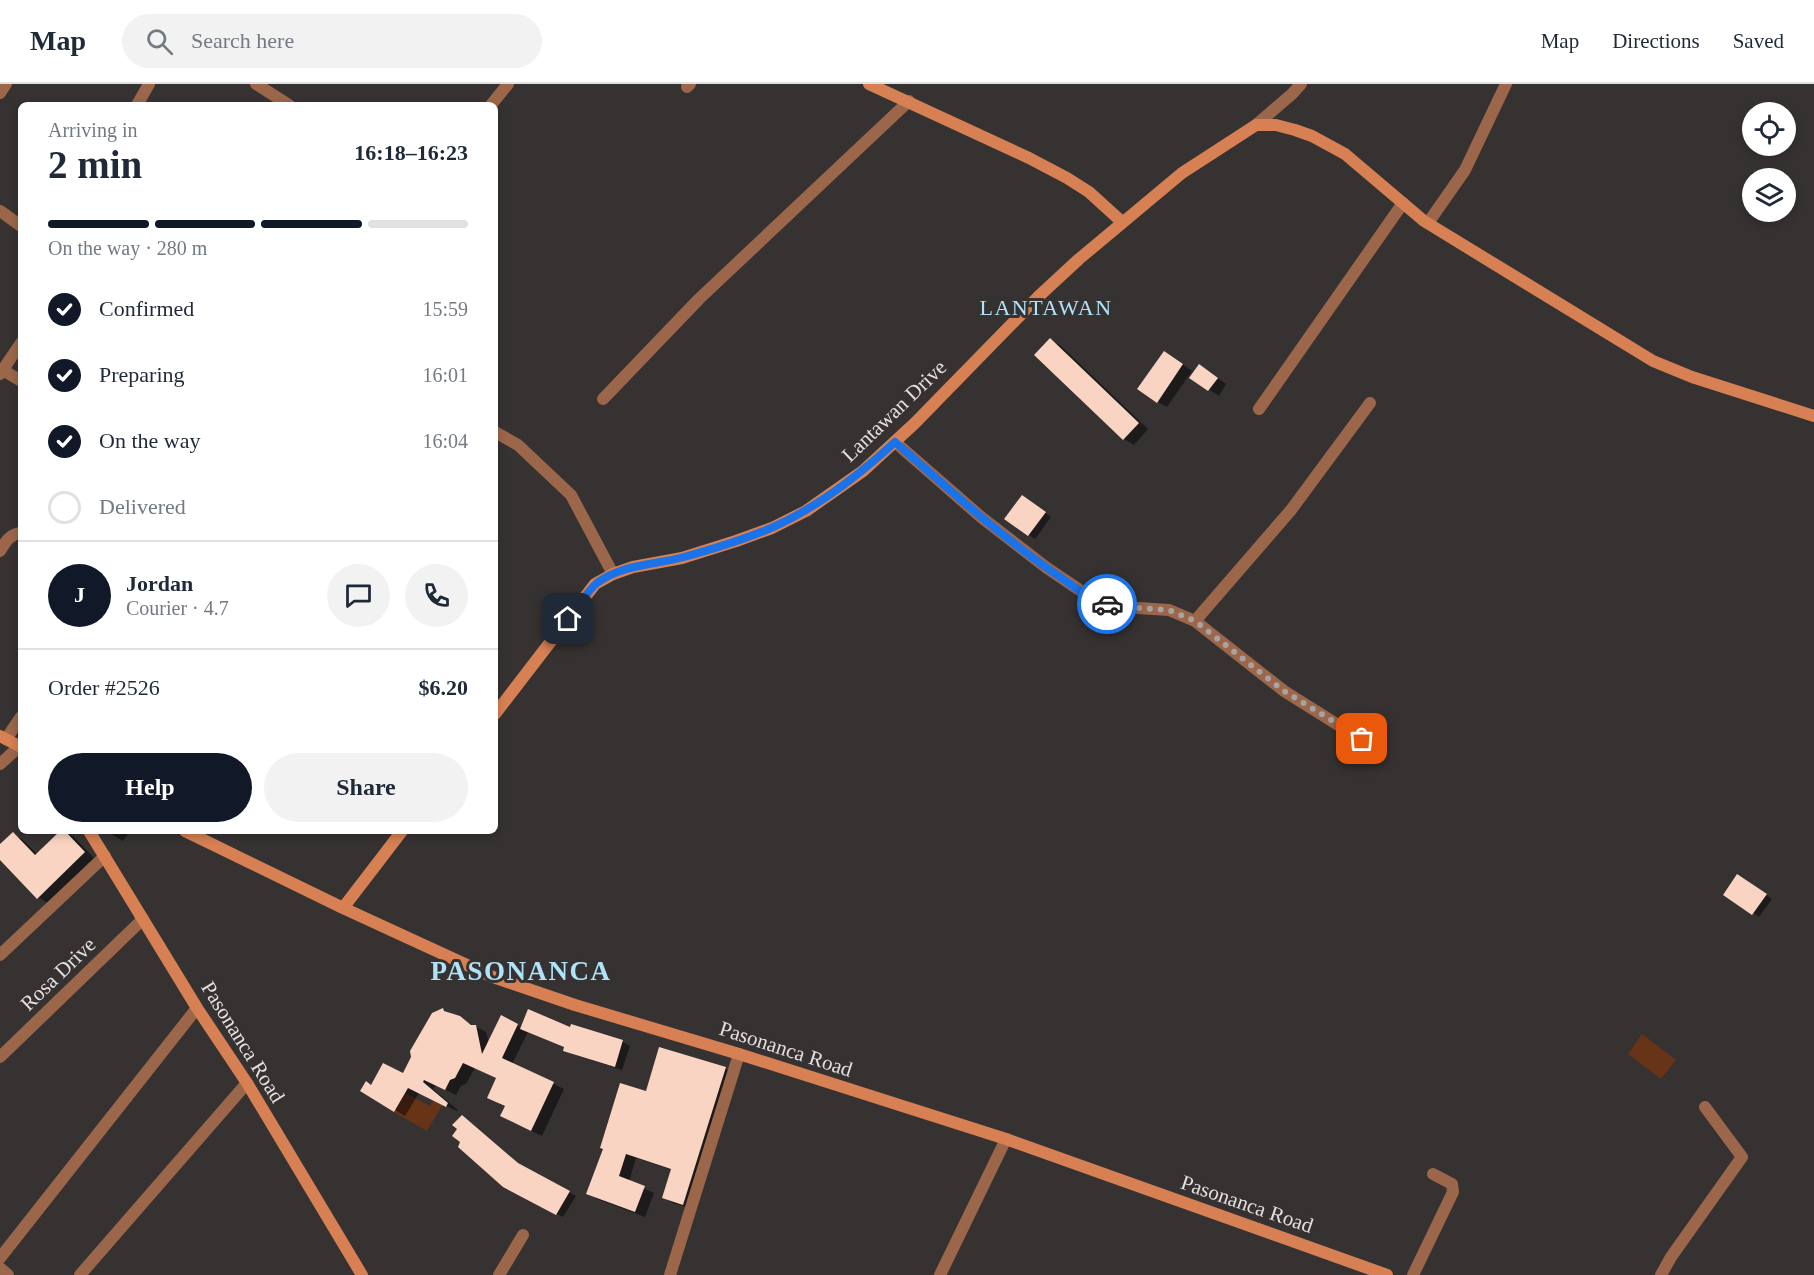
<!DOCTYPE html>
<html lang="en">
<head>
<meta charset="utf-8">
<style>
  body { margin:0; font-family:Georgia,serif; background:#f2f2f3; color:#1f2937; height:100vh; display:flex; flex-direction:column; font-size:22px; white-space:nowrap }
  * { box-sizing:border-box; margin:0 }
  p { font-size:20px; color:#747a83 }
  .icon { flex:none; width:33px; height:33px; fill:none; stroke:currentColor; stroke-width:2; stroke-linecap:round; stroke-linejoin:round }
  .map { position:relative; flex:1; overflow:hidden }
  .sheet { position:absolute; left:18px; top:18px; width:480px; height:732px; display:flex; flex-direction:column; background:#fff; border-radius:9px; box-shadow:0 3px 9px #0003 }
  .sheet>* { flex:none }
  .controls { position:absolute; left:1742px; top:18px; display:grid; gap:12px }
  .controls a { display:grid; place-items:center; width:54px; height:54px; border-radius:50%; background:#fff; box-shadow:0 3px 9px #0003; font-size:30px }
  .pin { position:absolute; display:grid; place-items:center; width:51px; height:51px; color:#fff; margin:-26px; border-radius:12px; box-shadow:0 3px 9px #0006 }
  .courier { position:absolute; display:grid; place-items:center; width:60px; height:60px; margin:-30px; border:4px solid #1a73e8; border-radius:50%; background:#fff; color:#222; box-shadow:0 2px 8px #0007 }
  .headline em { font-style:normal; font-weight:700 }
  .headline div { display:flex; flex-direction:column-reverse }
  .headline { display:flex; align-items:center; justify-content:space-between; height:102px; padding:0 30px }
  h1 { font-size:39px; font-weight:700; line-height:45px }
  .bar { display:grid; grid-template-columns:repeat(4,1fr); gap:9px 6px; align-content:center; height:72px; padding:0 30px }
  .bar i { height:8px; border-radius:4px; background:#e0e1e3 }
  .bar .current { background:#111827 }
  .bar p { grid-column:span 4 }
  .line { display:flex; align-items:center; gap:15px; padding:0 30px; border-top:2px solid #e0e1e3 }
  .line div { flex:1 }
  .round { display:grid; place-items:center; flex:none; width:63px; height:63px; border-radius:32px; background:#f2f2f3 }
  ol { padding:0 30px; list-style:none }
  li { display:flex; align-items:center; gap:18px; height:66px }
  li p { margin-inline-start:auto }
  li .icon { padding:6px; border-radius:50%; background:#111827; color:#fff; stroke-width:4 }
  li:last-child { color:#747a83 }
  li i { width:33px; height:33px; border:3px solid #e0e1e3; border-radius:50% }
  .action { display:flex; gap:12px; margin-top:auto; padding:12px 30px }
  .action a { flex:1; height:69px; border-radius:36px; background:#111827; color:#fff; font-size:24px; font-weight:700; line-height:69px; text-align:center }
  .action a+a { background:#f2f2f3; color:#1f2937 }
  header { display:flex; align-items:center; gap:36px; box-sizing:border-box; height:84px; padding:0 30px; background:#fff; border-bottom:2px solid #e0e1e3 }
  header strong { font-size:28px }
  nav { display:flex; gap:33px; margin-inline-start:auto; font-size:21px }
  .search { width:420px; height:54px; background:#f2f2f3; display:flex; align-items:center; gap:15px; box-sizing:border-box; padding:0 21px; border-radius:33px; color:#747a83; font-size:22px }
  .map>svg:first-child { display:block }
</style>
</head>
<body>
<header>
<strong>Map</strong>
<div class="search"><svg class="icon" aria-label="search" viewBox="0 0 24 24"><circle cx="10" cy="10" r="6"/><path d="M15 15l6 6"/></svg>Search here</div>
<nav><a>Map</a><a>Directions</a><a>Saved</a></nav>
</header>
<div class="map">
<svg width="1814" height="1191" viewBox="0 0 1814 1191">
  <rect width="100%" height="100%" fill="#363231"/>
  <path fill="#683417" d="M1642,950L1676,976L1661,995L1628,970Z
    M405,1009L430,1022L433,1017L442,1021L427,1047L394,1028Z"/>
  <path fill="#0007" d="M1050,256L1060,261L1148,345L1134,361L1124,355Z
    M1174,274L1192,287L1167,323L1158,318Z
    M1209,288L1226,300L1219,312L1192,294Z
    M1028,416L1051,433L1035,455L1006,435Z
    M63,747L73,752L94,774L48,819L38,813L0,774V762L13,750L23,756L38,771Z
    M106,747H130L123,757Z
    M1744,795L1772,815L1759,833L1725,810Z
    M443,926L486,948L489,960L501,933L522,944L571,945L572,942L623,958L630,962L622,986L572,970L564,966L565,963L528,948L512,980L564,1005L542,1052L512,1038L506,1023L499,1020L498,995L475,984L466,1000L461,1002L456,1011L436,1001L433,1005L458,1026L457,1027L419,1009L405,1032L362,1007L403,991Z
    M660,965L726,985L735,991L693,1125L673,1119L663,1113L672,1086L636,1074L629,1098L654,1109L645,1133L597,1115L587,1109L647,1009Z
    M462,1033L523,1084L576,1112L563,1133L504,1102L462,1058L459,1044Z"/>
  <path fill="#f9d4c2" d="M1050,254L1139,339L1123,356L1034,271Z
    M1164,267L1183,280L1157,319L1137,305Z
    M1199,280L1218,294L1208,307L1189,294Z
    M1022,411L1046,428L1028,452L1004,435Z
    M60,747H65L85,768L37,815L0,776V760L13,748L35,771Z
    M1737,790L1767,810L1752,831L1723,811Z
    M443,924L444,927L460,932L471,941H476L482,970L501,931L518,940L502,974L554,998L531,1047L500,1032L505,1022L487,1014L496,994L463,979L455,994L450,996L445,1006L424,996L423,998L448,1019L446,1023L408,1004L394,1028L360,1007L366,997L371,1001L383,979L403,989L411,973L410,967L432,929Z
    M528,925L570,943L571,940L623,956L615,983L563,967L564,963L520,945Z
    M659,963L726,983L683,1121L662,1114L671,1085L626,1070L619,1092L645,1102L635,1128L586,1110L603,1065L600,1064L620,999L646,1007Z
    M462,1031L518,1079L570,1107L556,1131L503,1103L458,1063L460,1058L452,1052L457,1045L452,1041Z"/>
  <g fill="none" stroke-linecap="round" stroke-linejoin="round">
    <path stroke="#9c664a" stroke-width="12" d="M256,0L289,21
      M687,3L690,0
      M0,9L6,0
      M137,21L149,0
      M491,21L508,0
      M1256,41L1292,10L1301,0
      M0,127L21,142
      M1428,139L1465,86L1506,0
      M3,286L21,297
      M0,290L21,259
      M603,315L699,215L909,17
      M1259,325L1403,119
      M495,348L518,361L571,411L613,490
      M895,358L981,433L1047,484L1096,517L1123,523L1169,526L1195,537L1284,607L1378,666
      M0,467C6,457 10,450 21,449
      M1195,537L1291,426L1370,319
      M6,655L21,633
      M0,680L20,662
      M0,871L105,772
      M0,973L143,835
      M0,1174L197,924
      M0,1184L8,1191
      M80,1191L247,999
      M499,1191L523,1151
      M670,1191L739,970
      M940,1191L1006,1055
      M1413,1191L1453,1108L1452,1100L1433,1090
      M1661,1191L1671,1173L1742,1073L1705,1023"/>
    <path stroke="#d68053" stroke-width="12" d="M869,0L1029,74L1067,94L1089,108L1122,138
      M495,630L595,500L613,490L633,483L682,474L736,457L772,444L806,427L863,387L915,339L1039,212L1079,175L1182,89L1256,41H1276L1295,46L1312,52L1345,70L1424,137L1653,277L1692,293L1814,332
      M0,652L21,663
      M89,747L197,924L247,999L362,1191
      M185,747L343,824L493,893L575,921L739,970L1006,1055L1387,1191
      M343,824L402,747"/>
  </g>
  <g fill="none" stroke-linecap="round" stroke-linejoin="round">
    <path stroke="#a6a3a2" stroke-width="6" stroke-dasharray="0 10.8" d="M1107,520L1123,523L1169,526L1195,537L1284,607L1362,655"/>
    <path stroke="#1a73e8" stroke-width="8" d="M568,535C577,525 587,507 597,499C622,480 655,481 684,473C713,465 743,456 771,444C817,424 858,392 895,358C950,406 1003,455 1063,495C1077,505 1090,516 1107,520"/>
  </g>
  <g text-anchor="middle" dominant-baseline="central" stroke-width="6" stroke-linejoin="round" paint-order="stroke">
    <g font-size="21" fill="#e3e0df" stroke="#363231">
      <text transform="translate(894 327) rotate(-44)">Lantawan Drive</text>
      <text transform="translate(58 890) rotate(-44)">Rosa Drive</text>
      <text transform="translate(243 958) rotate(58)">Pasonanca Road</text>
      <text transform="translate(786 965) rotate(18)">Pasonanca Road</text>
      <text transform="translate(1247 1120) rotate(19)">Pasonanca Road</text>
    </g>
    <g font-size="22" letter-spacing="1.5" fill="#b0e2f9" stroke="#363231">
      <text x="1046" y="223">LANTAWAN</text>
    </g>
    <g font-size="27" font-weight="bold" letter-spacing="1.5" fill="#b0e2f9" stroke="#363231">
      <text x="521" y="887">PASONANCA</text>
    </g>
  </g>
</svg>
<div class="controls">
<a><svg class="icon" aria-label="locate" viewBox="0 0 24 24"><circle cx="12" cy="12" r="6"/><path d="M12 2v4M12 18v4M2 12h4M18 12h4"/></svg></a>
<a><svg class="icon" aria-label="layers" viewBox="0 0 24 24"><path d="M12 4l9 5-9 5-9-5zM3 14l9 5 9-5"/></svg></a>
</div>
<div class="pin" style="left:1362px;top:655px;background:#ea580c"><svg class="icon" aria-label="bag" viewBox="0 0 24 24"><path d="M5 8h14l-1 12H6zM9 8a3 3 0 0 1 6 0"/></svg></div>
<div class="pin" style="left:568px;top:535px;background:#1f2937"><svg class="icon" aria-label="home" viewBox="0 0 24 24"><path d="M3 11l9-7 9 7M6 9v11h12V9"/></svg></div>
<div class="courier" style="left:1107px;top:520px"><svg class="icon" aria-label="car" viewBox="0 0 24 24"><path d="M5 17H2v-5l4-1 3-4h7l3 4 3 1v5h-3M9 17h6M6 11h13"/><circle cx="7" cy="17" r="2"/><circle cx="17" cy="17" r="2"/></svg></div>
<section class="sheet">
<div class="headline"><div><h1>2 min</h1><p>Arriving in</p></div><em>16:18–16:23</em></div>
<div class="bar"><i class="current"></i><i class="current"></i><i class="current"></i><i></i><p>On the way · 280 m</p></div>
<ol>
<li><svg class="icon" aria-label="check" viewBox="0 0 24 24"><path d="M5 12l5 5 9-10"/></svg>Confirmed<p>15:59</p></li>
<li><svg class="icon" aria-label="check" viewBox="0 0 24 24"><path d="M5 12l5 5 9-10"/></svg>Preparing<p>16:01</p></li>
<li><svg class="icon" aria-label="check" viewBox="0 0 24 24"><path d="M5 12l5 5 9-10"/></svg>On the way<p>16:04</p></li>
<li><i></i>Delivered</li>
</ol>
<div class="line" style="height:108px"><b class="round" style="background:#111827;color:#fff">J</b><div><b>Jordan</b><p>Courier · 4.7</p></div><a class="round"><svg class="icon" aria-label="chat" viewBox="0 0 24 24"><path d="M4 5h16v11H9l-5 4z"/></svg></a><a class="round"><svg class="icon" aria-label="phone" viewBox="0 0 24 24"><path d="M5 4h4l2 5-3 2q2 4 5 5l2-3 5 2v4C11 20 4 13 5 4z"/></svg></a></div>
<div class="line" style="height:78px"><div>Order #2526</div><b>$6.20</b></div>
<div class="action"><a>Help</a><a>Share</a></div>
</section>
</div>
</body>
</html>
